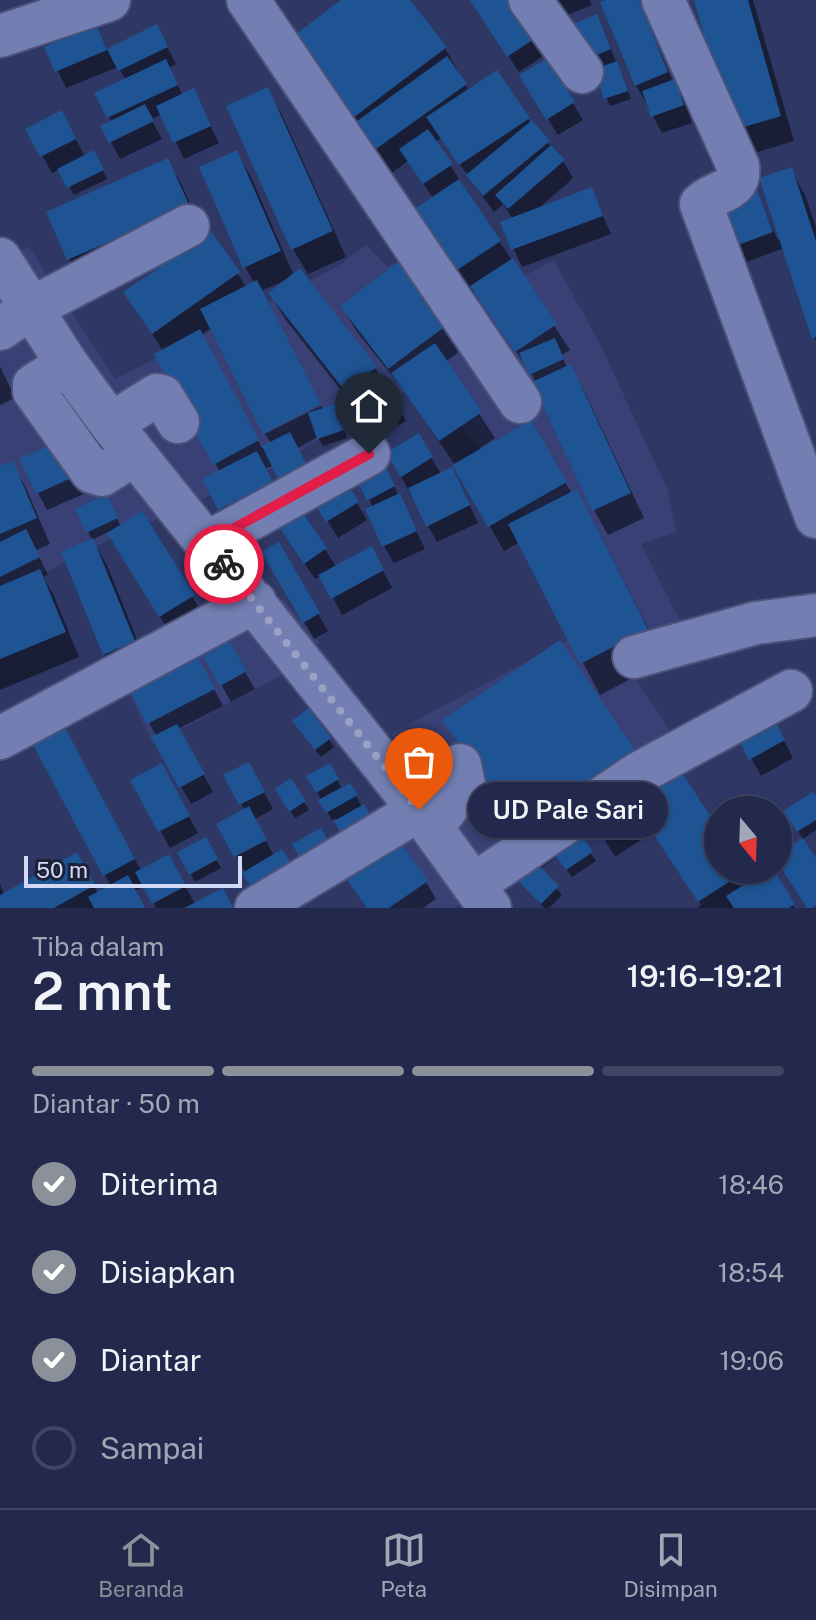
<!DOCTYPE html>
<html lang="id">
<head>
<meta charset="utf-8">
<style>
  body { margin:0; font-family:"Public Sans",sans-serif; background:#2b3153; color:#f1f3f6; height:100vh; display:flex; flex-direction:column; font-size:30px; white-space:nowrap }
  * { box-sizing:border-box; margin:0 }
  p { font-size:26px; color:#a3a6b5 }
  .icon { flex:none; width:44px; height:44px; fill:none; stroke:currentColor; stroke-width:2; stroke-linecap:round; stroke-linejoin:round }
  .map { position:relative; height:908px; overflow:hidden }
  .details { display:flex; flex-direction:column; background:#23294c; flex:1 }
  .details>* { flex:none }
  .needle { width:52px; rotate:161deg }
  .buttons { position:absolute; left:704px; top:796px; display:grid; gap:16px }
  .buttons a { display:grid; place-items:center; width:88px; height:88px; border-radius:50%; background:#23294c; box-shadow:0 2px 6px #0004,0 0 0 2px #404564; font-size:40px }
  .scale { position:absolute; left:24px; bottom:20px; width:218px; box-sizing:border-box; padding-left:8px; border:4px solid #d3daf7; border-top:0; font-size:22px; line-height:28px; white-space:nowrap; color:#d3daf7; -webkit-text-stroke:6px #1d2136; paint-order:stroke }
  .pin { position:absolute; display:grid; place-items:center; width:68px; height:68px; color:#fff; margin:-82px -34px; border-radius:50% 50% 50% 0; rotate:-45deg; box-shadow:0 0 8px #0007 }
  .pin .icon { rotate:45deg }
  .courier { position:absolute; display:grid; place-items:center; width:80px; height:80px; margin:-40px; border:6px solid #e11d48; border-radius:50%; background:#fff; color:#222; box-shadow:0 2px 10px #0007 }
  .bubble { position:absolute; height:56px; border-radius:28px; background:#23294c; box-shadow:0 2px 6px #0004,0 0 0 2px #404564; font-size:26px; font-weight:600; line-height:56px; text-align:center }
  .head em { font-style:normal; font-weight:600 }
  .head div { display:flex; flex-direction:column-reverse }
  .head { display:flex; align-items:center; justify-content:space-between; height:136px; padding:0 32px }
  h1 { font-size:52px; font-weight:600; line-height:60px }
  .bar { display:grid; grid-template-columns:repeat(4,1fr); gap:12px 8px; align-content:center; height:96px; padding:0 32px }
  .bar i { height:10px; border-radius:6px; background:#404564 }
  .bar .selected { background:#8c9099 }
  .bar p { grid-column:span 4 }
  ol { padding:0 32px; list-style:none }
  li { display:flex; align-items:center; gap:24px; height:88px }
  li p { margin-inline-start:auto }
  li .icon { padding:8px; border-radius:50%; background:#8c9099; color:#fff; stroke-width:4 }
  li:last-child { color:#a3a6b5 }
  li i { width:44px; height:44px; border:4px solid #404564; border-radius:50% }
  .tabs { display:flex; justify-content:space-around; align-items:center; height:112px; border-top:2px solid #404564; background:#23294c; font-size:22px; color:#a3a6b5 }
  .tabs a { display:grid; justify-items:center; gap:4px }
  .tabs .selected { color:#8c9099 }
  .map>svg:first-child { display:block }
</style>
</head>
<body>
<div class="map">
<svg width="816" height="908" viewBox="0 0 816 908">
  <rect width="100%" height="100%" fill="#2f3765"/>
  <path fill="#384075" d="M366,245L388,267L425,246L476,302L554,260L601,346L668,491L676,532L641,544L693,646L625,664L689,759L504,872L453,908H366L349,881L447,804L390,734L597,625L529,521L431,381L378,403L348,426L309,444L287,462L98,545L0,596V259L29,247L115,379L337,267Z
    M283,599L320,643L287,672L153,744L127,689Z"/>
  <path fill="#0007" d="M344,0H408L445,48L469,91L528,119L563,161L573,178L537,210L591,190L611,234L522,267L502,223L513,219L503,204L494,212L441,138L435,142L570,350L562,355L567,368L570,366L584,391L644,518L608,535L594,510L532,375L476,292L467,298L427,237L433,198L408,161L389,175L309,73Z
    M472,0H510L545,55L519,72Z
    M553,0H590L592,5L562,17Z
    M611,0H638L673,82L684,99L692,123L662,133L636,85Z
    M696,0H753L794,141L748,155Z
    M596,17L605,34L631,99L610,106L589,58Z
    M95,27L108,51L157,27L176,64L169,68L183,96L193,91L219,143L184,159L162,114L151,119L162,139L120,159L103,127L112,123L97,94L126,80L118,67L66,88L47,48Z
    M547,60L583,120L558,135L531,93Z
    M267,90L282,115L346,257L308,274L293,249Z
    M28,130H71L85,157L94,153L107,179L74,195L60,169L52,173Z
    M236,152L251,177L294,276L375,368L406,421L369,441L347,398L285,319L270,294L284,281L261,291L201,335L262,448L271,443L265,434L321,406L323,410L339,414L347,438L323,446L318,437L298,448L290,495L274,465L265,469L281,499L230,526L205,480L220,472L156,355L163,351L126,293L211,234L247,288L255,284L245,267Z
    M167,160L182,185L202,232L83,284L69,260L48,213Z
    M791,170L805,195L816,227V342L784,248L741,264L731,247L756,193L778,240L781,239Z
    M342,307L445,326L460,351L445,362L495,438L480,448L482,450L530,422L572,494L594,523L665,661L600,695L520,542L504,551L455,465L405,392L357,332Z
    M0,366L15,398L0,405Z
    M418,436L441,474L461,486L478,523L437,542L398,471Z
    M71,459L86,493L47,510L38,493Z
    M12,463L26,488L50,544L36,550L48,575L43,577L54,596L79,657L0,690V468Z
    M355,472L389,476L425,549L394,563L384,546L373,507Z
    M343,479L367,520L338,538L313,497Z
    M111,505L121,527L142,514L207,621L175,641L108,532L92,540L88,532Z
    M277,522L325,549L336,567L371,548L392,588L342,615L321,576L315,579Z
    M92,540L107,565L148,667L119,679L104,654Z
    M278,545L328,631L314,639L264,553Z
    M224,636L255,689L231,702L201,649Z
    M202,667L223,706L178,729L213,792L191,804L154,738L157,737L149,723Z
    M308,711L334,747L321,757L299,729Z
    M772,718L793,758L761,776L739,736Z
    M444,720L638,758L718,832V870H743L751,883L772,870L795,908H697L701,905L635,804L625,811L642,839L615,857L598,829L582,840L596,861L572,877L557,857L540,869L562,895L549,908H544L521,881L539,864L462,752Z
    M35,744L78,753L141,871L178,873L195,904L232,908H156L145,886L134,891L143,908H0V883L4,895L76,855L98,893L111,886Z
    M329,765L342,789L350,785L362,807L351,847L335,818L332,820L309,777Z
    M226,776L258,781L273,809L255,819L274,856L246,873L219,825L245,811Z
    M169,780L198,833L170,848L133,781Z
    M291,781L309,810L295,818L277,790Z
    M816,799V830L803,839L786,812Z
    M205,840L221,868L195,882L180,853Z
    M347,877L426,882L436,899L423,908H367Z"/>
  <path fill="#1e5494" d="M341,0H410L447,47L349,121L288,40Z
    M470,0H513L537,37L507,57Z
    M606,0H639L668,72L635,86L600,2Z
    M694,0H748L781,116L731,131Z
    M597,14L611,49L587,59L573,24Z
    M157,24L168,47L118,71L107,49Z
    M96,25L107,50L55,72L44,47Z
    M447,56L467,84L373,151L353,124Z
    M548,58L575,102L546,120L519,75Z
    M166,59L178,85L107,118L94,93Z
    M617,61L628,91L604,99L594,69Z
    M497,70L530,118L459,165L426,117Z
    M675,79L684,105L651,117L642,91Z
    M268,87L333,231L291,250L226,106Z
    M194,88L211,126L173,143L156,106Z
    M145,104L154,121L109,143L100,126Z
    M62,110L76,139L40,157L25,129Z
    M532,120L550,141L483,196L466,175Z
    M428,129L453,164L423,184L399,149Z
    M551,145L565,160L508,209L495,195Z
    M94,150L104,170L67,188L57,169Z
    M237,150L281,251L243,268L199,167Z
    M168,158L190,207L67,260L46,212Z
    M792,167L816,241V337L812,339L759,178Z
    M459,179L501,241L451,274L410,212Z
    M592,187L603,216L511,250L500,222Z
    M757,190L773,232L730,248L714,206Z
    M212,232L240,272L152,334L123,292Z
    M513,258L557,324L515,352L470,286Z
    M399,261L447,325L388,369L340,306Z
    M300,268L377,367L345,391L268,293Z
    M257,280L321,404L263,434L200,309Z
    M200,329L259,440L213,465L154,354Z
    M555,338L564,359L529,375L519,353Z
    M435,343L482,412L439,441L391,373Z
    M571,364L631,493L592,511L532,382Z
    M383,376L398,403L358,425L343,398Z
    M335,404L344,430L317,439L308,413Z
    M531,420L567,482L488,527L452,465Z
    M290,432L307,465L278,479L262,446Z
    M419,433L433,457L401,477L386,453Z
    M62,440L78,475L36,494L19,459Z
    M257,451L273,482L218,510L202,479Z
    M381,457L395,486L367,501L352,471Z
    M13,461L37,518L0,534V466Z
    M452,467L470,505L426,527L408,488Z
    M343,476L359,502L326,522L310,496Z
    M577,489L648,629L580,664L508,524Z
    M400,493L417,531L382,547L365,509Z
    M107,494L118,518L86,533L75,509Z
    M298,506L327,548L304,564L275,521Z
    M142,511L195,595L159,617L107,533Z
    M26,529L40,557L0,577V542Z
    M93,538L135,641L103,655L61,552Z
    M279,542L320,613L303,623L261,552Z
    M372,546L384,570L331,599L318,575Z
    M40,569L66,632L0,659V586Z
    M224,633L247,671L220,686L198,648Z
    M560,640L640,757L522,837L442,720Z
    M193,648L215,689L147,724L126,683Z
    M308,708L331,738L315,750L292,721Z
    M772,716L785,740L749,760L736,735Z
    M177,724L205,774L179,788L151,737Z
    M64,726L135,859L103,876L32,743Z
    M249,762L265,792L239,805L223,775Z
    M162,763L190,816L158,832L130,780Z
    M330,763L339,779L316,793L306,776Z
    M677,765L718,828V870H747L698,902L629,797Z
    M291,778L306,801L289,812L275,789Z
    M350,783L358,795L326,813L318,800Z
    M813,792L816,796V820L797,832L783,811Z
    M618,797L634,821L604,841L588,816Z
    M364,804L375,823L345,840L334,821Z
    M249,806L267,840L234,857L216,824Z
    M321,828L334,852L306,868L292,844Z
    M577,829L593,852L566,870L550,848Z
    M206,837L218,859L189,875L177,852Z
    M803,838L816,858V905L812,908H807L778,863V854Z
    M398,839L428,881L389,908H367L345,877Z
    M282,849L299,876L259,900L242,873Z
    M77,852L95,885L54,908H0V895Z
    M169,854L186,886L152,904L135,872Z
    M537,863L559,886L541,904L518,881Z
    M768,870H774L795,904L789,908H734L726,896Z
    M128,875L145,908H94L88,897Z
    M223,888L233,908H184Z"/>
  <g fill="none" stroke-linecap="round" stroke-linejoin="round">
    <g stroke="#4c5279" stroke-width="46">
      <path id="minor" d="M248,0L520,402
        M530,0L582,72
        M663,0L738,166C742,193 716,189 701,204L816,517
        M0,36L109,0
        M0,259L67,364L111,424L419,810L490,908
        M0,329L30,309L188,226
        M67,364L34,385V391L92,472L102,475L135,454
        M111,424L157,395L162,396L178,422
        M207,543L369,454
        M634,657L756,623L816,615
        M0,738L255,602
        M432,828L464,785L460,765
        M473,885L639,773L791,691
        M256,908L419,810"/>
    </g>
    <use href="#minor" stroke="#737eb2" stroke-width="42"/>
  </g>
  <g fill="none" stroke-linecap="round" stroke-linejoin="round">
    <path stroke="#9aa1c4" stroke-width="8" stroke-dasharray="0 14.4" d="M224,564L419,810"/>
    <path stroke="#e11d48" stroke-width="10" d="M224,564L207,543L369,454"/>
  </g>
</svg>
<div class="buttons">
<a><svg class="needle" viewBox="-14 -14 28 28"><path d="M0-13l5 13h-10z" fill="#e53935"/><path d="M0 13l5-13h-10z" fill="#a3a6b5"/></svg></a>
</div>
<div class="scale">50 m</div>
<div class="pin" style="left:419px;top:810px;background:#ea580c"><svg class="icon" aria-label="bag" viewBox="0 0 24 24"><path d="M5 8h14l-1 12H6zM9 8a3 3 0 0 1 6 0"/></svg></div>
<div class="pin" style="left:369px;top:454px;background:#1f2937"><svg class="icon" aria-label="home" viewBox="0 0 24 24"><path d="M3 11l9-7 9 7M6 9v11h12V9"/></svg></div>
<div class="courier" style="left:224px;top:564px"><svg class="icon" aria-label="bike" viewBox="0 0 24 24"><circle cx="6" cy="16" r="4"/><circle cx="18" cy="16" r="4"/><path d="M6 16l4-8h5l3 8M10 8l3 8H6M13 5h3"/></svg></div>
<div class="bubble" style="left:468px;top:782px;width:200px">UD Pale Sari</div>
</div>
<section class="details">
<div class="head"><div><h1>2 mnt</h1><p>Tiba dalam</p></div><em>19:16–19:21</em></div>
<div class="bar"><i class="selected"></i><i class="selected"></i><i class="selected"></i><i></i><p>Diantar · 50 m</p></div>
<ol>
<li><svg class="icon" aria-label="check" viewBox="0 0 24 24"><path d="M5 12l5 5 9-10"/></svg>Diterima<p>18:46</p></li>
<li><svg class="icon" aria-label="check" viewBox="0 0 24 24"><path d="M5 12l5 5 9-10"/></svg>Disiapkan<p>18:54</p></li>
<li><svg class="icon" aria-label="check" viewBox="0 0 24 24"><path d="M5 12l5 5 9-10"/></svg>Diantar<p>19:06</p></li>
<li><i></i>Sampai</li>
</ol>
</section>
<nav class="tabs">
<a class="selected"><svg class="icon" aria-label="home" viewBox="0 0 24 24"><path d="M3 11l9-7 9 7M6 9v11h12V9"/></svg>Beranda</a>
<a><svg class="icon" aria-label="map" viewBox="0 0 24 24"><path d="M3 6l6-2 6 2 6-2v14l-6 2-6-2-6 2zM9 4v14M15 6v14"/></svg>Peta</a>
<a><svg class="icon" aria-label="saved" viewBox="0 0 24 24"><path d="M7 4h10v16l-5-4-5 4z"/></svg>Disimpan</a>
</nav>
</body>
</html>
